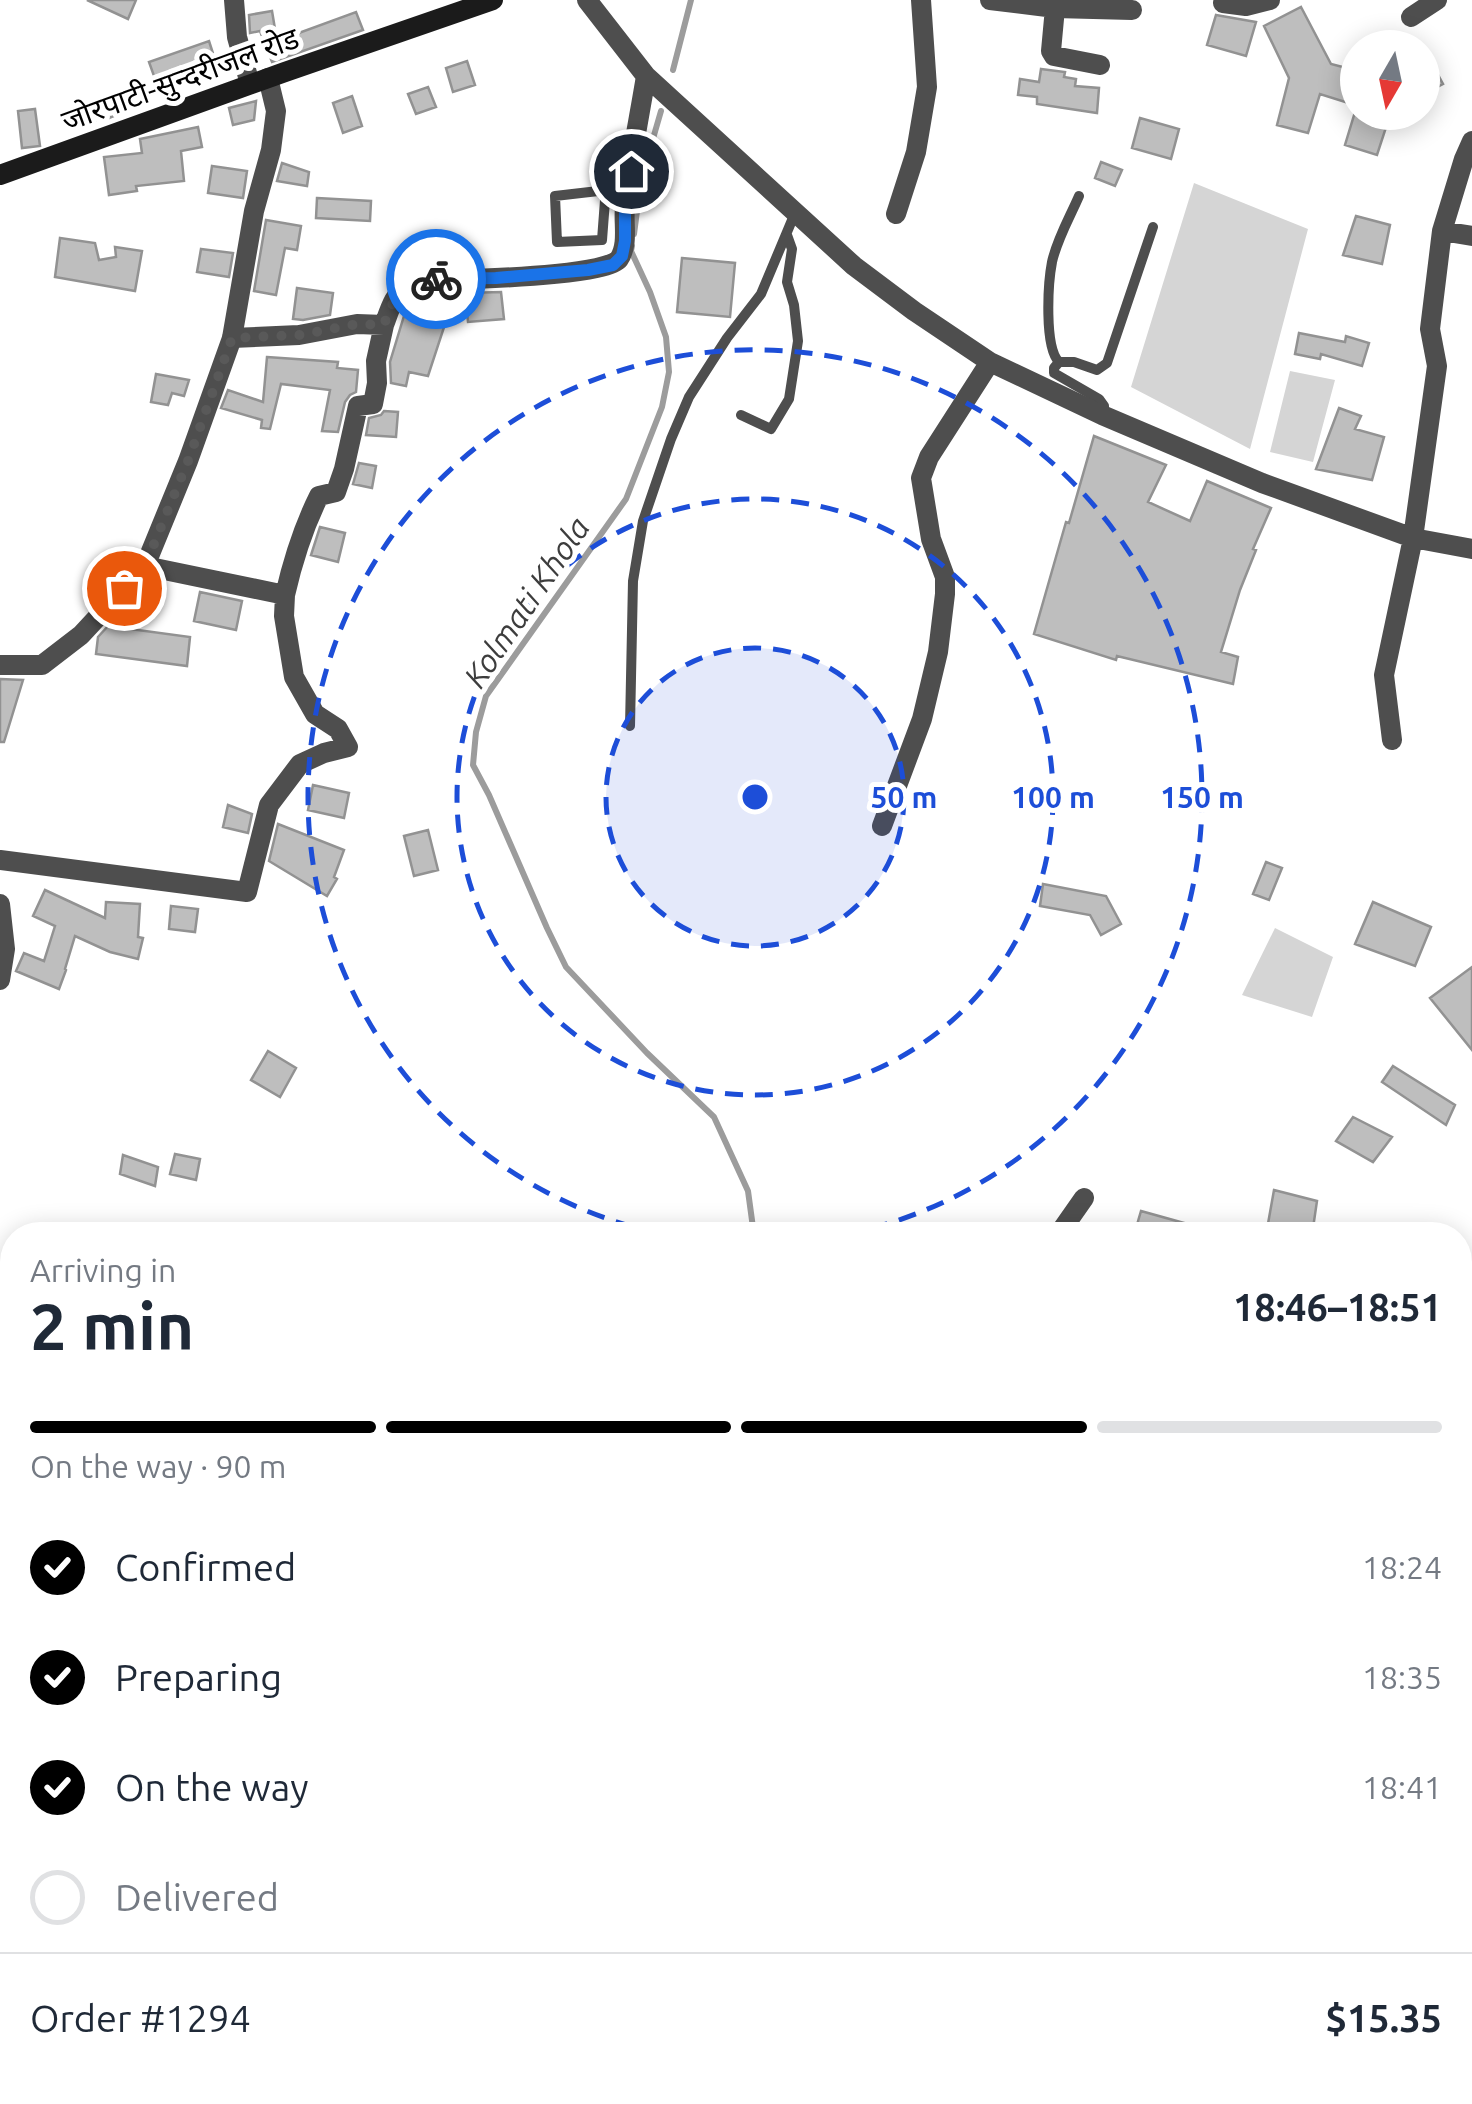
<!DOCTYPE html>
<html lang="en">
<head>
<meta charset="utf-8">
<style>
  body { margin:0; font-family:Ubuntu,"Noto Sans Devanagari",sans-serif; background:#f6f6f7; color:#1f2937; height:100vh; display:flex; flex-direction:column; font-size:38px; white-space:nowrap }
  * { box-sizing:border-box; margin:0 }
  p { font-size:32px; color:#747a83 }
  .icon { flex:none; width:55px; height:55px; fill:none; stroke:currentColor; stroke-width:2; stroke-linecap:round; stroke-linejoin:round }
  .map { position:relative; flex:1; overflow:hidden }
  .sheet { position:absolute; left:0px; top:1222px; width:1472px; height:882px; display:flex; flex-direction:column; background:#fff; border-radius:40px 40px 0 0; box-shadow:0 5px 25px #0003 }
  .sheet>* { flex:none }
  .needle { width:65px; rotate:189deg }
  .tools { position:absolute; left:1340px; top:30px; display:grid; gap:20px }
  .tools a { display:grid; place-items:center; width:100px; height:100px; border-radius:50%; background:#fff; box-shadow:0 5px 25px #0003; font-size:50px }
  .pin { position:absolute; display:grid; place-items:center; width:85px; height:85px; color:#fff; margin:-42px; border:5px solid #fff; border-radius:50%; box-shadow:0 2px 10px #0007 }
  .courier { position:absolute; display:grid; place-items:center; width:100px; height:100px; margin:-50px; border:8px solid #1a73e8; border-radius:50%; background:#fff; color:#222; box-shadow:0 2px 12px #0007 }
  .headline em { font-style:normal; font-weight:600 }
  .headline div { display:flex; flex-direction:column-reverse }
  .headline { display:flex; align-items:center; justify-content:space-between; height:170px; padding:0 30px }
  h1 { font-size:65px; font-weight:600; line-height:75px }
  .bar { display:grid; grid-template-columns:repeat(4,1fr); gap:15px 10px; align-content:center; height:120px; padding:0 30px }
  .bar i { height:12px; border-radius:8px; background:#e0e1e3 }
  .bar .selected { background:#000 }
  .bar p { grid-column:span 4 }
  .line { display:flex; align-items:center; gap:25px; padding:0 30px; border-top:2px solid #e0e1e3 }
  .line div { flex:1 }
  ol { padding:0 30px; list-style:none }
  li { display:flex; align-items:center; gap:30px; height:110px }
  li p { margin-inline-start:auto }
  li .icon { padding:10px; border-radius:50%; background:#000; color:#fff; stroke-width:4 }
  li:last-child { color:#747a83 }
  li i { width:55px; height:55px; border:5px solid #e0e1e3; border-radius:50% }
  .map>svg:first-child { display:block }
</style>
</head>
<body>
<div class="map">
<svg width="1472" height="2104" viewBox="0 0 1472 2104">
  <rect width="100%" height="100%" fill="#fff"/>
  <path fill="#d5d5d5" d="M1194,183L1308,229L1250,449L1131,387Z
    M1290,371L1335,380L1313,462L1270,452Z
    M1275,928L1333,957L1312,1017L1242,995Z"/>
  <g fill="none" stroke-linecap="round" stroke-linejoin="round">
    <path stroke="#9c9c9c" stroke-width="6" d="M673,70L691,0
      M634,234L641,180L661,111
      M632,246L631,251L650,292L666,337L669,372L662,407L626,499L486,696L476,732L473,765L489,795L547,928L566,967L647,1053L714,1117L748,1191L754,1235
      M678,2092L680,2104"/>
  </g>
  <path fill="#bebebe" stroke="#929292" stroke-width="2.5" d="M87,0H136L128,19Z
    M1301,7L1331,64L1358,71V106L1320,94L1308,133L1277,125L1289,78L1264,26Z
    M272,11L277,41L356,12L363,30L272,62L260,31L250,33L249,15Z
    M1216,15L1256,22L1246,56L1207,45Z
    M209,41L218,69L159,90L149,62Z
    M1422,45L1443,84L1422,95Z
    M467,61L475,85L453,92L446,68Z
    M1041,69L1065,72L1064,77L1076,79L1075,86L1099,88L1097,113L1037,104V97L1018,95L1020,79L1039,82Z
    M428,87L436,107L416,114L408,94Z
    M118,91L126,111L104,120L103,117L76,129L68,112Z
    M352,96L362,126L343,133L333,103Z
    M256,101L254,120L233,125L229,108Z
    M35,109L40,146L22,148L18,111Z
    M1355,112H1391L1377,155L1345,145Z
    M1140,118L1179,129L1171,159L1132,148Z
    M198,127L202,147L181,151L184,181L136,186L137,191L109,195L104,157L142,153L140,139Z
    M1101,162L1122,170L1115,186L1095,178Z
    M282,163L309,172L307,186L277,181Z
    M212,166L247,171L243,198L208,193Z
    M317,198L371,201L370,221L316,218Z
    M1356,216L1390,225L1382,264L1343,255Z
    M266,220L301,226L297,250L285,248L276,295L254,291Z
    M60,238L95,243L99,260L116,257L115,247L142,251L135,291L55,277Z
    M201,249L233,253L229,277L197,272Z
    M682,258L735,263L730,317L677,312Z
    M297,288L333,293L330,315L303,320L293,319Z
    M501,292L504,319L468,322L465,293Z
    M435,300L431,312L447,318L428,376L409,372L406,386L391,383L390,362L407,306L409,303Z
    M1299,333L1345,342L1346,336L1369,343L1362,366L1321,354L1320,359L1295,354Z
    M267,357L338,362L337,368L358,370L356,392L350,395L345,402L338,432L322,431L330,390L281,384L270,429L261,428L262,420L221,408L228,390L263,402Z
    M156,374L189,380L184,396L172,393L168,405L151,402Z
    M1339,408L1361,416L1355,429L1384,437L1372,480L1316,469Z
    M384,411L398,412L396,437L366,435L369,418L381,415Z
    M1094,436L1166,465L1148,502L1190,521L1207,481L1271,508L1253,549L1256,550L1240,590L1221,652L1238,657L1233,684L1117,656L1116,660L1034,634L1066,522L1069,523Z
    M359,463L376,466L372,488L353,484Z
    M320,527L345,533L338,562L311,555Z
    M200,592L242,601L236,630L194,621Z
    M108,626L190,637L187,666L96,654L98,637Z
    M0,679L23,680L4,742H0Z
    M313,785L349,793L344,818L308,810Z
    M228,805L252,814L248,833L223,827Z
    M278,824L344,850L334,877L337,879L327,896L269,861Z
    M428,830L438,870L414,876L404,836Z
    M1266,862L1282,868L1269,900L1253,894Z
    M1043,884L1106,896L1121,924L1101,935L1090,915L1040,906Z
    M45,890L105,918L106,902L140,904L138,937L143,938L138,959L110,952L75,936L65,969L66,970L59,989L16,971L24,953L44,961L55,926L33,916Z
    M1373,902L1431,927L1415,966L1355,944Z
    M171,906L198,909L195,932L169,929Z
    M1472,967V1050L1430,998Z
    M268,1051L296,1068L280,1097L251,1080Z
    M1393,1066L1455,1105L1446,1125L1382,1082Z
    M1353,1117L1392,1137L1373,1162L1336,1141Z
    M175,1154L200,1159L196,1180L170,1174Z
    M123,1155L158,1167L155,1186L120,1174Z
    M1274,1190L1317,1201L1312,1235H1266Z
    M1141,1211L1209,1230L1208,1235H1134Z"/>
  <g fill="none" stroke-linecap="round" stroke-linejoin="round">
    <path stroke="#4e4e4e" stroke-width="10" d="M607,190L555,196L557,242L602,240L607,174L613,170L630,171
      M1059,362C1044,347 1048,283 1052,262C1057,239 1070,217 1079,196
      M1102,414L1104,406L1099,399L1054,373V368L1059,362H1074L1097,370L1107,363L1153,227
      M741,415L771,429L789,399L798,341L794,305L787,282L792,249L787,235
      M630,726L633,581L643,521L671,439L689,397L727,338L761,294L795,213"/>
    <path stroke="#4e4e4e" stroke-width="20" d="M234,0L237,37L250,84
      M587,0L646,76L854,266L914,311L990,362L1102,415L1262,483L1413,538L1472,549
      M990,0L1055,8L1132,10
      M1223,3L1246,6L1270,0
      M1055,8L1051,51L1054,56L1100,65
      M1411,17L1437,0
      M896,214L916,152L927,87L921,0
      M1442,231L1472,236
      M232,338L299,335L357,324L384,325C389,312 394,293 407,286C421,278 459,279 476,279C499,278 608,274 619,259C629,244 623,223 625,206C630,162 639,119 646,76
      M145,566L285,595C293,560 303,528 319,496L336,492L344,469L358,406L373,404L377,383L376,361L384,325
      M1392,740L1384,675L1413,538L1437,366L1430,329L1442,231L1464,159L1472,141
      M882,826L922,719L938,652L945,594V577L931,539L921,478L929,457L990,362
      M0,860L247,892L269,805L300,764L324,753L348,747L338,729L315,714L294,677L284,616L285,595
      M1062,1235L1063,1228L1084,1198
      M1460,1491L1472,1498
      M1460,1609L1472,1616
      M0,1953L12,1957
      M986,2092L992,2104
      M334,2104L336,2092"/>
    <path stroke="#4e4e4e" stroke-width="20" d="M0,665H42L81,635L145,566L188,461L232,338L254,211L271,150L276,111L268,78
      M0,904L5,949L0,980"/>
    <path stroke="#1b1b1b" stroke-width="20" d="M0,175L285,72L493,0"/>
  </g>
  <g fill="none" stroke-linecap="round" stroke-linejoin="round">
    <path stroke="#595959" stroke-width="10" stroke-dasharray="0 18" d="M124,588L145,566L188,461L232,338L300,335L357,324L384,325C395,292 402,286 436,279"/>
    <path stroke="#1a73e8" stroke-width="12" d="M436,279L496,278L588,270L613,265L622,256L625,241V209L631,171"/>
  </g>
  <circle cx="755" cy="797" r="149" fill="#1d4ed8" fill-opacity=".12"/>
  <g fill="none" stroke="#1d4ed8" stroke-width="5" stroke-dasharray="18 12">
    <circle cx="755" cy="797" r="149"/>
    <circle cx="755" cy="797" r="298"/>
    <path d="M662 1234A447 447 0 1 1 848 1234"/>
  </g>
  <g text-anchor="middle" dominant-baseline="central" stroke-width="10" stroke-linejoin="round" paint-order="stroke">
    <g font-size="30" fill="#000" stroke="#fff">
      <text transform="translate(180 79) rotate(-20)">जोरपाटी-सुन्दरीजल रोड</text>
    </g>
    <g font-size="32" font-style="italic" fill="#3d3d3d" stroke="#fff">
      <text transform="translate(526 602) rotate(-56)">Kolmati Khola</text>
    </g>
  </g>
  <circle cx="755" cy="797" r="15" fill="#1d4ed8" stroke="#fff" stroke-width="5"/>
  <g font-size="30" text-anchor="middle" font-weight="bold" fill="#1d4ed8" stroke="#fff" stroke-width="10" stroke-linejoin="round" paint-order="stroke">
    <text x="904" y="808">50 m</text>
    <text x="1053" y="808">100 m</text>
    <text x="1202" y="808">150 m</text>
  </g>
</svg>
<div class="tools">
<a><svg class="needle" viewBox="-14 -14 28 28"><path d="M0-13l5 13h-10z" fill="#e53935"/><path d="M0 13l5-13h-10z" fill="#747a83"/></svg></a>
</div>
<div class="pin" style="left:124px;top:588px;background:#ea580c"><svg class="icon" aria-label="bag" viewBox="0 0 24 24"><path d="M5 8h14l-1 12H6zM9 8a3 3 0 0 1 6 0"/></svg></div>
<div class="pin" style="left:631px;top:171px;background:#1f2937"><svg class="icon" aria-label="home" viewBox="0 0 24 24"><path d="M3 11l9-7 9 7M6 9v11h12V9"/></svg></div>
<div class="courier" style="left:436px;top:279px"><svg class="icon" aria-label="bike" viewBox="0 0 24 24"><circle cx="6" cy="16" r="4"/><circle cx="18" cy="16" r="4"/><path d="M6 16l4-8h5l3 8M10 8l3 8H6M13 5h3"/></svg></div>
<section class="sheet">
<div class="headline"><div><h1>2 min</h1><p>Arriving in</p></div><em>18:46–18:51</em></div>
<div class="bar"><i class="selected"></i><i class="selected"></i><i class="selected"></i><i></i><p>On the way · 90 m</p></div>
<ol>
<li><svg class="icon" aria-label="check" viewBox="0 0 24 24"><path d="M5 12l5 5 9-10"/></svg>Confirmed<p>18:24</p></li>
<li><svg class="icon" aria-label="check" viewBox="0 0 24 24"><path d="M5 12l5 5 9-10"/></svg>Preparing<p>18:35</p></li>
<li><svg class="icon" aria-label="check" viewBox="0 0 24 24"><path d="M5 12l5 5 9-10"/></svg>On the way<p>18:41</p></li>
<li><i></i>Delivered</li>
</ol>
<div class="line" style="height:130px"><div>Order #1294</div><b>$15.35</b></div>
</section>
</div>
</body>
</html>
